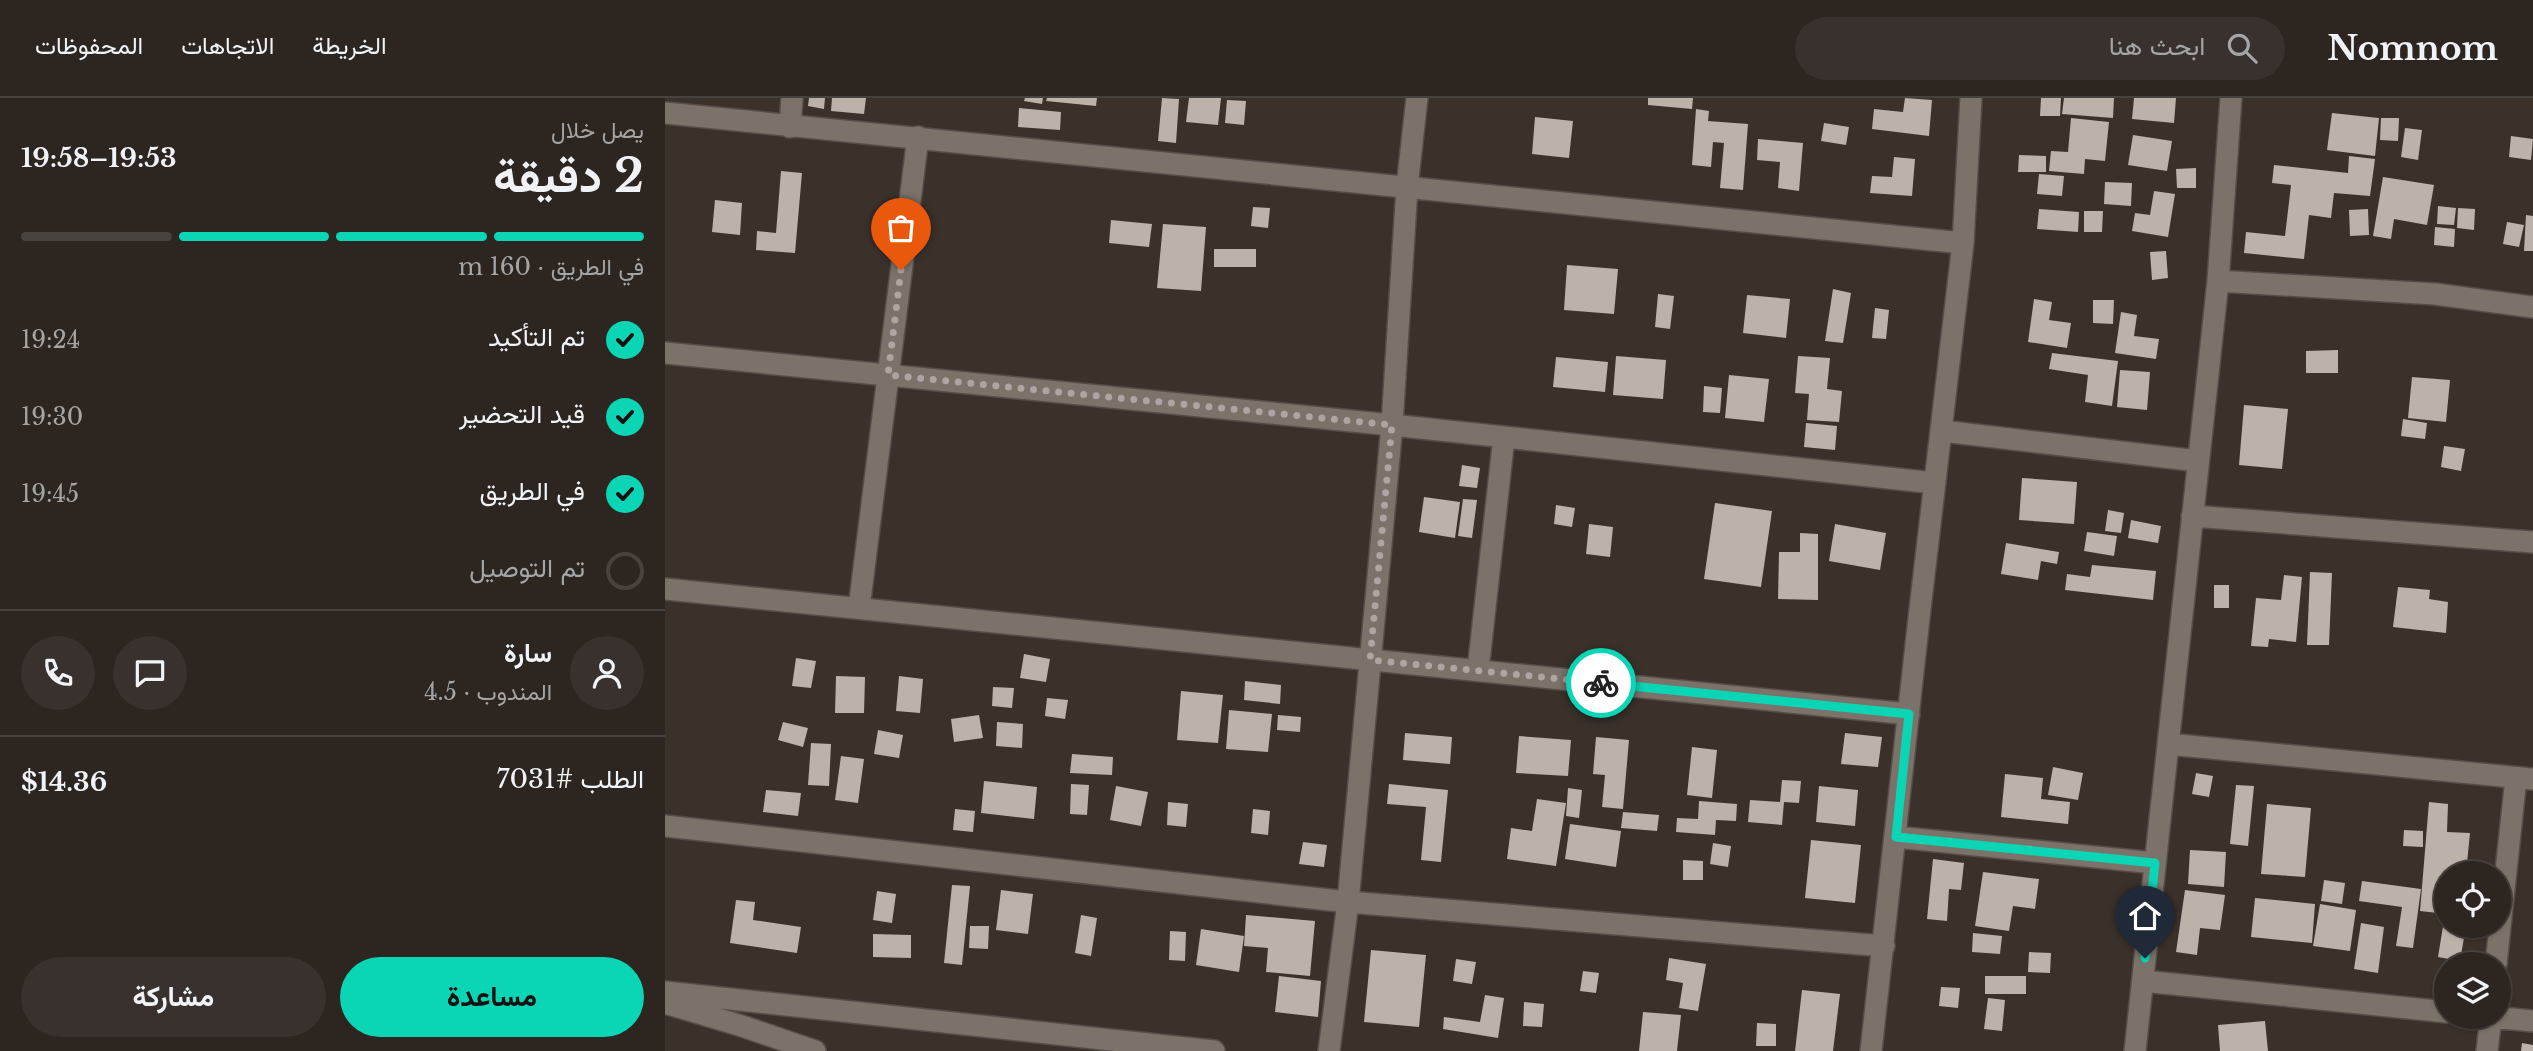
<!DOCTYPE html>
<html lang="ar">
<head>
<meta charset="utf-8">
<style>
  body { margin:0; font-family:"Libre Baskerville",Vazirmatn,serif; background:#38312d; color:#f1f3f6; direction:rtl; height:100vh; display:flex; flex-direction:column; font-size:26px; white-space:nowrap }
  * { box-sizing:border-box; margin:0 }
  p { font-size:23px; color:#a6a5a5 }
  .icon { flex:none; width:38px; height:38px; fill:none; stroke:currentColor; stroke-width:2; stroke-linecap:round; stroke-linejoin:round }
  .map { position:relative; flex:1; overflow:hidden; direction:ltr }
  .details { display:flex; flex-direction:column; background:#2c2520; width:665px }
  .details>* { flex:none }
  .controls { position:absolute; left:1769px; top:763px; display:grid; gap:14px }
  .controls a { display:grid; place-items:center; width:77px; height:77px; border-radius:50%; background:#2c2520; box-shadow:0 2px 5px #0004,0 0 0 2px #48423e; font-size:35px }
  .pin { position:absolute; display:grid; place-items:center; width:60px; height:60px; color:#fff; margin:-72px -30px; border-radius:50% 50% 50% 0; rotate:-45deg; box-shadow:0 0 7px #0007 }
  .pin .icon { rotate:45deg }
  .courier { position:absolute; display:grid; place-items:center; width:70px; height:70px; margin:-35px; border:5px solid #0ad5b5; border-radius:50%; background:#fff; color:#222; box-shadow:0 2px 9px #0007 }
  .summary em { font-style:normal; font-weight:700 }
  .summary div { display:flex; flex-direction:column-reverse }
  .summary { display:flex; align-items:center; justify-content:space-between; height:119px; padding:0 21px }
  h1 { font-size:46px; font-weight:700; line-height:52px }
  .bar { display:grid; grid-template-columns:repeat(4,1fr); gap:10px 7px; align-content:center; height:84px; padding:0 21px }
  .bar i { height:9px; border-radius:5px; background:#48423e }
  .bar .current { background:#0ad5b5 }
  .bar p { grid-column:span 4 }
  .line { display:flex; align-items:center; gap:18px; padding:0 21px; border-top:2px solid #48423e }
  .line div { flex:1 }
  .round { display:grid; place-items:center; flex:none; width:74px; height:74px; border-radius:37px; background:#38312d }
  ol { padding:0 21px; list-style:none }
  li { display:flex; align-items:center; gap:21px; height:77px }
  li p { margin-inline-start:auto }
  li .icon { padding:7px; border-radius:50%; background:#0ad5b5; color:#111; stroke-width:4 }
  li:last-child { color:#a6a5a5 }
  li i { width:38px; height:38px; border:4px solid #48423e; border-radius:50% }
  .primary-button { display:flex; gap:14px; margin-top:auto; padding:14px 21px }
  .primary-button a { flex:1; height:80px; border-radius:42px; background:#0ad5b5; color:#111; font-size:28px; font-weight:700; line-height:80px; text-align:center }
  .primary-button a+a { background:#38312d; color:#f1f3f6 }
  header { display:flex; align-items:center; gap:42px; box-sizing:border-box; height:98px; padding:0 35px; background:#2c2520; border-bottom:2px solid #48423e }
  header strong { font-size:33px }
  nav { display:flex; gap:38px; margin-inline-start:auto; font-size:24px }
  .search { width:490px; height:63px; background:#38312d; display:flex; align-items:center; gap:18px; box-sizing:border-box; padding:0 24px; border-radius:38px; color:#a6a5a5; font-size:26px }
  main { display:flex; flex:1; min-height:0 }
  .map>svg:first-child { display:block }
</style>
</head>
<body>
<header>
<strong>Nomnom</strong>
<div class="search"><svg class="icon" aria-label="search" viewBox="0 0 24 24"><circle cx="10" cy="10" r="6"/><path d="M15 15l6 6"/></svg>ابحث هنا</div>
<nav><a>الخريطة</a><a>الاتجاهات</a><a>المحفوظات</a></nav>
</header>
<main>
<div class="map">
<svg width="1868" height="953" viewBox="0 0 1868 953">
  <rect width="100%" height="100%" fill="#3a312b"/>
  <path fill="#bbb2a9" d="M144,0H160L159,11L143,8Z
    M167,0H201L199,16L166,13Z
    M360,0H378L377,6L359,3Z
    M382,0H432L431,8L381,3Z
    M497,0L514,1L511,45L493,43Z
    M524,0H556L553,27L521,24Z
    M983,0H1028L1027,11L983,7Z
    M1240,0L1267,2L1264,38L1207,31L1209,11L1238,14Z
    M1376,0H1396L1395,18H1375Z
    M1399,0H1449L1448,20L1397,16Z
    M1469,0H1511L1509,25L1467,21Z
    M562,2L581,3L579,27L560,25Z
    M354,10L396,14L395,32L353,29Z
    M1031,11L1044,13L1043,23L1083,26L1078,92L1055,90L1059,45L1048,44L1046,69L1027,67Z
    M1667,15L1714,20L1710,58L1662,52Z
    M870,19L908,23L904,60L867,56Z
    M1406,20L1444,24L1440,63L1420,61L1419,76L1384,73L1386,53L1403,54Z
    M1716,20H1734L1733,43L1715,42Z
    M1159,25L1184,29L1181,47L1156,43Z
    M1740,30L1757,32L1753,62L1736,59Z
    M1468,37L1507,43L1502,73L1463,67Z
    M1846,38L1868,41L1866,62L1844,59Z
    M1093,41L1138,45L1134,93L1113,90L1115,64L1092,62Z
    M1354,57L1381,58V74H1353Z
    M1684,58L1710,61L1705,98L1669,95L1666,120L1644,117L1639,161L1579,155L1581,134L1620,138L1626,87L1607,85L1609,67L1683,75Z
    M1229,59L1250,61L1247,98L1205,95L1207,78L1227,79Z
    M1531,70V90H1512L1511,71Z
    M116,73L137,75L130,155L91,152L92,133L111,135Z
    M1374,76L1399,78L1397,98L1372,96Z
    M1718,79L1769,87L1762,127L1729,121L1726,141L1708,138Z
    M1440,84L1467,85L1466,108L1439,106Z
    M1489,93L1510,96L1503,139L1467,133L1470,115L1485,117Z
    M50,102L77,105L75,137L47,134Z
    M1773,108L1791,110L1789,127L1772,126Z
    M588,109L605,110L603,130L586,128Z
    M1793,110L1810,111L1809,132L1792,130Z
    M1374,111L1414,114L1413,134L1372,131Z
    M1703,111L1704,137L1685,138L1684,112Z
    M1419,113H1438L1437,134H1419Z
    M1861,117L1868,118V153H1859Z
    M446,122L487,126L484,149L444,145Z
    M1842,124L1859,127L1854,149L1838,146Z
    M498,126L541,129L536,193L492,190Z
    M1770,129L1790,131L1789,149L1769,147Z
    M549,151H591V169H549Z
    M1501,153L1503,180L1487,182L1485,154Z
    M902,167L953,171L949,216L899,212Z
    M1168,191L1186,195L1178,245L1160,243Z
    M993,196L1009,198L1005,231L990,229Z
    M1082,197L1125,201L1121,240L1078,235Z
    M1369,201L1387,204L1384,222L1406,225L1402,250L1363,244Z
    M1428,202H1449L1448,226L1428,225Z
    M1210,210L1224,212L1221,241L1207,240Z
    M1456,214L1472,217L1469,238L1494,241L1491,261L1450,255Z
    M1673,252V275H1641V253Z
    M1387,255L1453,263L1447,308L1420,304L1423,277L1384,271Z
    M951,258L1001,262L998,301L948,297Z
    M1133,258L1165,260L1162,291L1177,293L1174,324L1142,322L1144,296L1130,295Z
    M891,259L943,264L940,294L888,289Z
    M1455,272L1485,274L1482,312L1452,309Z
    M1064,277L1104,281L1099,324L1060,320Z
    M1747,279L1785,282L1781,324L1743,320Z
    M1039,288L1057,290L1055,315L1038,314Z
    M1579,307L1623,311L1617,371L1574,367Z
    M1738,321L1762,325L1760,341L1736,338Z
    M1141,325L1172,328L1170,352L1139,349Z
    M1779,348L1800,351L1796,373L1776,369Z
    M797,367L815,370L812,390L794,388Z
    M1357,380L1412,384L1409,426L1354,422Z
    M759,399L795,404L790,440L754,434Z
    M798,401L812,402L807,440L793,438Z
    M1050,405L1107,413L1096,489L1039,481Z
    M891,407L910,410L907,429L889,426Z
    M1443,412L1459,415L1456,435L1440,433Z
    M1466,422L1496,428L1493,445L1463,440Z
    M924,426L948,429L945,459L921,456Z
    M1170,426L1221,435L1215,472L1164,463Z
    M1422,434L1452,438L1449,458L1419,453Z
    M1135,435L1153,436V502L1113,501L1114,454H1135Z
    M1341,445L1394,454L1392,466L1376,463L1373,482L1336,476Z
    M1427,467L1491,473L1488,502L1400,492L1402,476L1425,479Z
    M1645,474L1667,475L1664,547H1642Z
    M1619,477L1637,479L1631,544L1604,541L1603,549L1586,548L1591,500L1616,502Z
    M1549,487H1564V510H1549Z
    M1733,489L1765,492L1764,501L1783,504L1781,535L1728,529Z
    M359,556L385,561L381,584L355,580Z
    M131,560L151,563L146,590L127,588Z
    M171,578L200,579L199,615H170Z
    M234,578L258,581L255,615L231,613Z
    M580,583L616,587L615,606L579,602Z
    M328,589L349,590L347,610L327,608Z
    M516,593L558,597L553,645L512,642Z
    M382,600L403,602L400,621L380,618Z
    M564,612L607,616L603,654L561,651Z
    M314,617L318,640L289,644L286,621Z
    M613,617L636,619L635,634L612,632Z
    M118,624L143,630L138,649L113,642Z
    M332,624L358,626L357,650L331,648Z
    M213,632L238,637L234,660L209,656Z
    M740,635L787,639L785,666L738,662Z
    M1180,635L1217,639L1213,669L1176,666Z
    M854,638L906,642L903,678L851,675Z
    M931,639L964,642L958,711L937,709L940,677L928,676Z
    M146,645L166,646L164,688L143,687Z
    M1027,649L1052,652L1047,700L1022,697Z
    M407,656L448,659L447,677L405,675Z
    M176,658L199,661L193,705L170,702Z
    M1388,669L1418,675L1413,702L1383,697Z
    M1531,675L1548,678L1544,699L1527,696Z
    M1340,676L1378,680L1376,701L1405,704L1403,726L1336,719Z
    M1117,682L1136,683L1134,705L1119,704L1117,727L1083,724L1085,702L1115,704Z
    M319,683L372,689L369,721L316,715Z
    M406,686L424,687L422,717L405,716Z
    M724,686L783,692L776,764L756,762L761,709L722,706Z
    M1571,687L1589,688L1583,748L1565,746Z
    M451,688L483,694L476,728L445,722Z
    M1154,688L1193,692L1190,728L1151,724Z
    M903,690L917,692L914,720L901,718Z
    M101,692L136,695L133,718L98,714Z
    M872,701L901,705L891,768L842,761L846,730L867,733Z
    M1034,703L1072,706L1071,723L1051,722L1050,737L1011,734L1012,720L1033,721Z
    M503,704L523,706L521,729L502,727Z
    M1764,704L1783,706L1782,734L1805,735L1801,775H1782V796L1774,795L1773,815L1755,813Z
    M1602,706L1646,710L1640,779L1596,776Z
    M290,711L310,713L308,734L288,732Z
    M588,711L605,713L603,737L586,735Z
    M958,714L994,717L992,733L956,730Z
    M905,726L956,733L951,769L900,761Z
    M1739,732L1758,733V749L1738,748Z
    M1146,742L1196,747L1190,805L1140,800Z
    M638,744L662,747L659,769L634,766Z
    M1048,745L1066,748L1063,769L1045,766Z
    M1525,752L1561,754L1559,789L1523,786Z
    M1268,761L1299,765L1296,792L1284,791L1282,823L1262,821Z
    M1018,762L1038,763V782H1018Z
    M1318,774L1374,781L1370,811L1348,808L1344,833L1310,828Z
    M1659,782L1680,785L1677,806L1656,803Z
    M1697,783L1756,791L1748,850L1731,848L1737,809L1694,803Z
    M287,787L305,788L297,867L279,865Z
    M336,792L368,796L363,836L331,832Z
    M1520,792L1560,797L1555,832L1535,830L1532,857L1511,854Z
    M212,793L231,796L227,825L208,822Z
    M1590,800L1650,806L1647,845L1586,839Z
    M71,802L90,804L88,822L136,829L132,855L65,845Z
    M1655,806L1691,812L1685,853L1648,848Z
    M1780,816L1782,828H1801L1795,863L1773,859Z
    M416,817L432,820L426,858L410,855Z
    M581,817L650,823L645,878L601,874L603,850L579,848Z
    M1696,825L1719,829L1713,875L1689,871Z
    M305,828H324L323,851L304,850Z
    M536,831L579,838L574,874L531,867Z
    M505,833L521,834L520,863L504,862Z
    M1308,835L1337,838L1335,856L1307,854Z
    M208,836L246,837V860L208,859Z
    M706,852L761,857L754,929L699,924Z
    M1364,854L1386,855L1385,875L1363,874Z
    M1004,860L1041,866L1033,913L1014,910L1018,885L1001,882Z
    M791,861L811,864L807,886L788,883Z
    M918,873L934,875L931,895L915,893Z
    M614,878L656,883L653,919L610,914Z
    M1320,878H1361V896H1320Z
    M1276,889L1295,890L1293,910L1274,908Z
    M1137,892L1175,896L1168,953H1130Z
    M820,897L839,900L833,940L778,931L779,919L815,924Z
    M1323,900L1340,902L1337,933L1319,931Z
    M859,904L879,906L877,929L858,928Z
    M978,914L1016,917L1012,953H974Z
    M1600,923L1603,953H1555L1553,927Z
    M1092,925L1111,926V948H1091Z
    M1857,945L1868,947V953H1856Z"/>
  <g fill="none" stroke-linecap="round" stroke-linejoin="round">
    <g stroke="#554e48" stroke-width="24">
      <path id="minor" d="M0,15L1298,145
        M125,29L127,0
        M1553,183L1770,196L1868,209
        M0,255L727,327L1270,385
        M1277,333L1533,363
        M1527,418L1868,444
        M0,491L1244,616
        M194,510L253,39
        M813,572L839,339
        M1503,646L1868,681
        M0,728L683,804L1219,848
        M1231,739L1490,765
        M1831,866L1851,680
        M1478,883L1782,914
        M0,894L549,953
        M0,905L77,928L150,953
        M1827,919L1868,923
        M664,953L683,804L727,327L742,89L752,0
        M1206,953L1255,511L1298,145L1306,0
        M1470,953L1553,183L1566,0
        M1822,953L1826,919"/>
    </g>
    <use href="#minor" stroke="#7b726a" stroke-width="21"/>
  </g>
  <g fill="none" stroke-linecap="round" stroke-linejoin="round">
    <path stroke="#aca5a1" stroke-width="7" stroke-dasharray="0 12.6" d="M236,172L223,277L727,327L705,562L936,585"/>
    <path stroke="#0ad5b5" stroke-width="9" d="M936,585L1244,616L1231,739L1490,765L1480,860"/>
  </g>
</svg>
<div class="controls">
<a><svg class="icon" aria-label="locate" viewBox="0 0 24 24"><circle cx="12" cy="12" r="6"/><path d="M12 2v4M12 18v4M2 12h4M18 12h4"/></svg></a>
<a><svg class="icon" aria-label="layers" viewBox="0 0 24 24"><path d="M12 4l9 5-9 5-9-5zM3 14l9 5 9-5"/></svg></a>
</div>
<div class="pin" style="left:236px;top:172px;background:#ea580c"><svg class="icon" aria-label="bag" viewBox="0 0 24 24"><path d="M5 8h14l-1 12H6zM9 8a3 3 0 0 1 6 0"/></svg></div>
<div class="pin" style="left:1480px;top:860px;background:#1f2937"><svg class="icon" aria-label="home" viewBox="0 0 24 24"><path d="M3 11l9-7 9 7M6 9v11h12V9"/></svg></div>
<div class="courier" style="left:936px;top:585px"><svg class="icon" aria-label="bike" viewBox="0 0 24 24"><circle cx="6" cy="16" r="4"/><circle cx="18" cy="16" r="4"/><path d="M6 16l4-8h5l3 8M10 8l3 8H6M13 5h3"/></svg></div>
</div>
<section class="details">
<div class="summary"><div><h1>2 دقيقة</h1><p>يصل خلال</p></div><em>19:53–19:58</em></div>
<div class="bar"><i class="current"></i><i class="current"></i><i class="current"></i><i></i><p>في الطريق · 160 m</p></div>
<ol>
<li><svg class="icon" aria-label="check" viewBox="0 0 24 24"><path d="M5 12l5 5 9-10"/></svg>تم التأكيد<p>19:24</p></li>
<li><svg class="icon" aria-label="check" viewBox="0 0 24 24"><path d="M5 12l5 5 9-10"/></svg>قيد التحضير<p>19:30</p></li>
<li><svg class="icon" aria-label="check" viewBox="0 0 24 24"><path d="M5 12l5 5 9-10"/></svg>في الطريق<p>19:45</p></li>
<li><i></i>تم التوصيل</li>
</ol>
<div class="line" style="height:126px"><a class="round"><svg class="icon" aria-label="person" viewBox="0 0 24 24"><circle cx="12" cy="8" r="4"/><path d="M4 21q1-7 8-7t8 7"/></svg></a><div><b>سارة</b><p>المندوب · 4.5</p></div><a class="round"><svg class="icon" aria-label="chat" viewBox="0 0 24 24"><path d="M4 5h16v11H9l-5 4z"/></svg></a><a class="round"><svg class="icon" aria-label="phone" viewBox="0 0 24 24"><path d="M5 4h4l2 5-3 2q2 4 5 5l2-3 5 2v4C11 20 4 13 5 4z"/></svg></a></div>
<div class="line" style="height:91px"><div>الطلب #7031</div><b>$14.36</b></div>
<div class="primary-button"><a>مساعدة</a><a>مشاركة</a></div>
</section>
</main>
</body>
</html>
